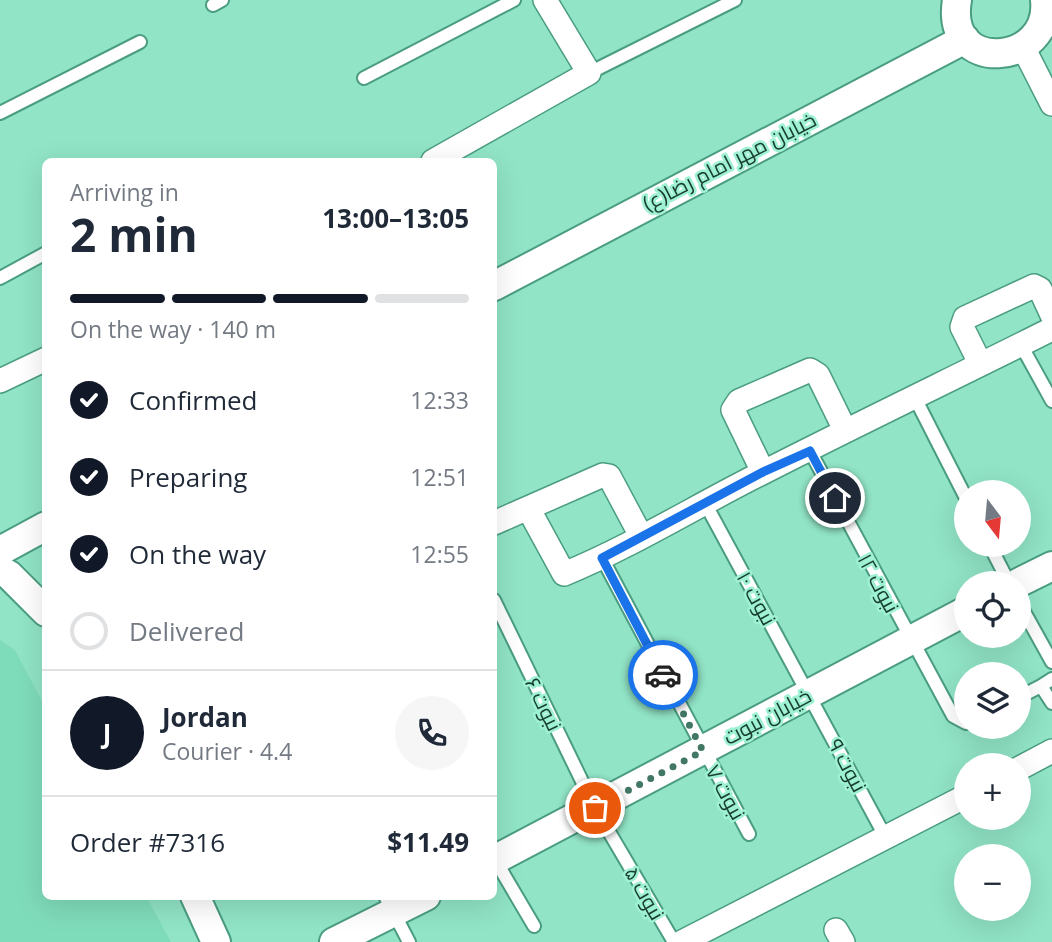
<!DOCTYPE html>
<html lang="en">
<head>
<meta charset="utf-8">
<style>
  body { margin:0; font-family:"Open Sans",Cairo,sans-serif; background:#f6f6f7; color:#1f2937; height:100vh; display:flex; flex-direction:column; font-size:26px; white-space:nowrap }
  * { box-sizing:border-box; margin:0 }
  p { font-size:23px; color:#747a83 }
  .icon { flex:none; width:38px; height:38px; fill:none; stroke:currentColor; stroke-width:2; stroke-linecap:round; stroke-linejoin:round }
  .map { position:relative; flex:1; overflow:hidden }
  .side { position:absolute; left:42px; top:158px; width:455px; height:742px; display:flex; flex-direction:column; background:#fff; border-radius:10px; box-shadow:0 7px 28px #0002 }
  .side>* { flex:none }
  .needle { width:46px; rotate:164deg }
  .fabs { position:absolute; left:954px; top:480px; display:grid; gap:14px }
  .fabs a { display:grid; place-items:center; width:77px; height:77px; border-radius:50%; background:#fff; box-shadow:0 7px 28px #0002; font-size:35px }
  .pin { position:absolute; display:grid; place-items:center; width:60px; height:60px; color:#fff; margin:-30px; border:4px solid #fff; border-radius:50%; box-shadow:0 2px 7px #0007 }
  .courier { position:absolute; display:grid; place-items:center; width:70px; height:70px; margin:-35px; border:5px solid #1a73e8; border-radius:50%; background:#fff; color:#222; box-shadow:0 2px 9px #0007 }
  .summary em { font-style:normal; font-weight:700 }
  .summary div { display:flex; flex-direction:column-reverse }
  .summary { display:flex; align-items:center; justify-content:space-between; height:119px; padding:0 28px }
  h1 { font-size:46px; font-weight:700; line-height:52px }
  .bar { display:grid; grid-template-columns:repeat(4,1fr); gap:10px 7px; align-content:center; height:84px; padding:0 28px }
  .bar i { height:9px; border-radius:5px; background:#e0e1e3 }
  .bar .active { background:#111827 }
  .bar p { grid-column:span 4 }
  .line { display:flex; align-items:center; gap:18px; padding:0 28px; border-top:2px solid #e0e1e3 }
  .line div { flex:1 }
  .round { display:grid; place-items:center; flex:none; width:74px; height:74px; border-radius:37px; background:#f6f6f7 }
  ol { padding:0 28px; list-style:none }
  li { display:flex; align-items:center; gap:21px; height:77px }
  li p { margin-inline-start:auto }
  li .icon { padding:7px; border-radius:50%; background:#111827; color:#fff; stroke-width:4 }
  li:last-child { color:#747a83 }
  li i { width:38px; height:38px; border:4px solid #e0e1e3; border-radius:50% }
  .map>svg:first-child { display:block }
</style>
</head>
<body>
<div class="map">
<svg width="1052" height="942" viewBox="0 0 1052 942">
  <rect width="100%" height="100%" fill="#91e4c6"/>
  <path fill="#7fdcba" d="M0,640L15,650L45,707L46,896H146L171,942H0Z"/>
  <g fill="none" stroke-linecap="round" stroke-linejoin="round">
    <g stroke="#4a9d81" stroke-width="16">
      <path id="service" d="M213,5L222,0
        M589,73L735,0
        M364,78L514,0
        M0,113L140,42
        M0,278L46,253
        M1021,345L1052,401
        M914,396L966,498
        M810,451L953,716L966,723
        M705,503L886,838
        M989,544L1009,583
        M602,558L749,834
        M494,600L595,808L674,942
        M1018,601L1052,662
        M1052,679L1041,686L1052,703
        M1018,698L1041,686
        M494,858L534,926
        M385,896L409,942"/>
    </g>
    <g stroke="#4a9d81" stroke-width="26">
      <path id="minor" d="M1024,49L1052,104
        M433,161L589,73L545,0
        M980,363L962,327L965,318L1034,286L1040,289L1052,315
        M0,381L46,359
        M763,472L733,410L739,401L810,370L818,375L845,430
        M528,508L603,475L609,476L641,536
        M494,523L528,508L564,574C632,546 696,506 762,473C858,424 956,377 1052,329
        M1018,769L1052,751
        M836,930L843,942
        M682,942L966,796"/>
    </g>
    <g stroke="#4a9d81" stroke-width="32">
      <path id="tertiary" d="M957,0C944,76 1052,66 1045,0
        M494,286L965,39
        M0,551L46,526
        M0,570L9,575L46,612
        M1018,583L1052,566
        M494,860L966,611
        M195,896L216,942
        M334,942L426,896"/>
    </g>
    <use href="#service" stroke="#fff" stroke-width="12"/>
    <use href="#minor" stroke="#fff" stroke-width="23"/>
    <use href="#tertiary" stroke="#fff" stroke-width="28"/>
  </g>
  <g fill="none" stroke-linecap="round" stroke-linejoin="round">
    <path stroke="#427764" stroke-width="7" stroke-dasharray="0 12.6" d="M595,808L703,751L663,675"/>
    <path stroke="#1a73e8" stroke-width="9" d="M663,675L602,558L763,472L810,451L835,498"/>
  </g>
  <g text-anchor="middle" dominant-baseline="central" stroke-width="5" stroke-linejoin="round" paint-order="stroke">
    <g font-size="21" fill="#183c30" stroke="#9ef2d3">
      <text transform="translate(729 161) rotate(-27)">خیابان مهر امام رضا(ع)</text>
      <text transform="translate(879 583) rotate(62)">نبوت ۱۲</text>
      <text transform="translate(757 598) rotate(61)">نبوت ۱۰</text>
      <text transform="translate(544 704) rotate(64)">نبوت ۶</text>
      <text transform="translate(767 716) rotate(-28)">خیابان نبوت</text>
      <text transform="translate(848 765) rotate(62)">نبوت ۹</text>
      <text transform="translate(726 792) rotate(61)">نبوت ۷</text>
      <text transform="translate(645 893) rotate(60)">نبوت ۵</text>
    </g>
  </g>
</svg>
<div class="fabs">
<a><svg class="needle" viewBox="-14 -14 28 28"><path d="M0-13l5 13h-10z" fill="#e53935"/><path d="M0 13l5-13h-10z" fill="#747a83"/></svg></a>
<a><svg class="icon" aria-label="locate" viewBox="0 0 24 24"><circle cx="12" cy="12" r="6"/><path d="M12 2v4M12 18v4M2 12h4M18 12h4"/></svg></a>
<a><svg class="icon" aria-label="layers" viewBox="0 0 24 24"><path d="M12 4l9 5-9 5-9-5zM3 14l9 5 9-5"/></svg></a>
<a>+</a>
<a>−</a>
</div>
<div class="pin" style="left:595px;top:808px;background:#ea580c"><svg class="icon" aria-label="bag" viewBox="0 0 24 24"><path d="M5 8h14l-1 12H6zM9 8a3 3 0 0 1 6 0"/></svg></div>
<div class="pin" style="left:835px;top:498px;background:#1f2937"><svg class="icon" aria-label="home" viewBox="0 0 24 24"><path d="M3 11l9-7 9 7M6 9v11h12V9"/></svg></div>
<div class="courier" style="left:663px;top:675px"><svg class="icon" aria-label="car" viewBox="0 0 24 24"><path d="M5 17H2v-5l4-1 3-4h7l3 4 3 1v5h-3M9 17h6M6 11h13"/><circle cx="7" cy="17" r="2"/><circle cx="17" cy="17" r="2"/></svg></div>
<section class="side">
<div class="summary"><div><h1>2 min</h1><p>Arriving in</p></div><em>13:00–13:05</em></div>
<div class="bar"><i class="active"></i><i class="active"></i><i class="active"></i><i></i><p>On the way · 140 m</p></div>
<ol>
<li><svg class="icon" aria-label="check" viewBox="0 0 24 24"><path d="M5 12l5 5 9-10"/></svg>Confirmed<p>12:33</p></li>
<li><svg class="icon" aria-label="check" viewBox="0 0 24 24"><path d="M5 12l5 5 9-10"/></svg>Preparing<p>12:51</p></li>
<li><svg class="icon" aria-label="check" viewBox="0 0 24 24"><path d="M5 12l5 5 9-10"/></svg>On the way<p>12:55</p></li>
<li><i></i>Delivered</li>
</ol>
<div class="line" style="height:126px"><b class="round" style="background:#111827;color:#fff">J</b><div><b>Jordan</b><p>Courier · 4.4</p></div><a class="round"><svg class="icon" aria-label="phone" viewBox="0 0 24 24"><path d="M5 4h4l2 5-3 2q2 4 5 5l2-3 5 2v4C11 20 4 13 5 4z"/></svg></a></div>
<div class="line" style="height:91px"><div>Order #7316</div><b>$11.49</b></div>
</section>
</div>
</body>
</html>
